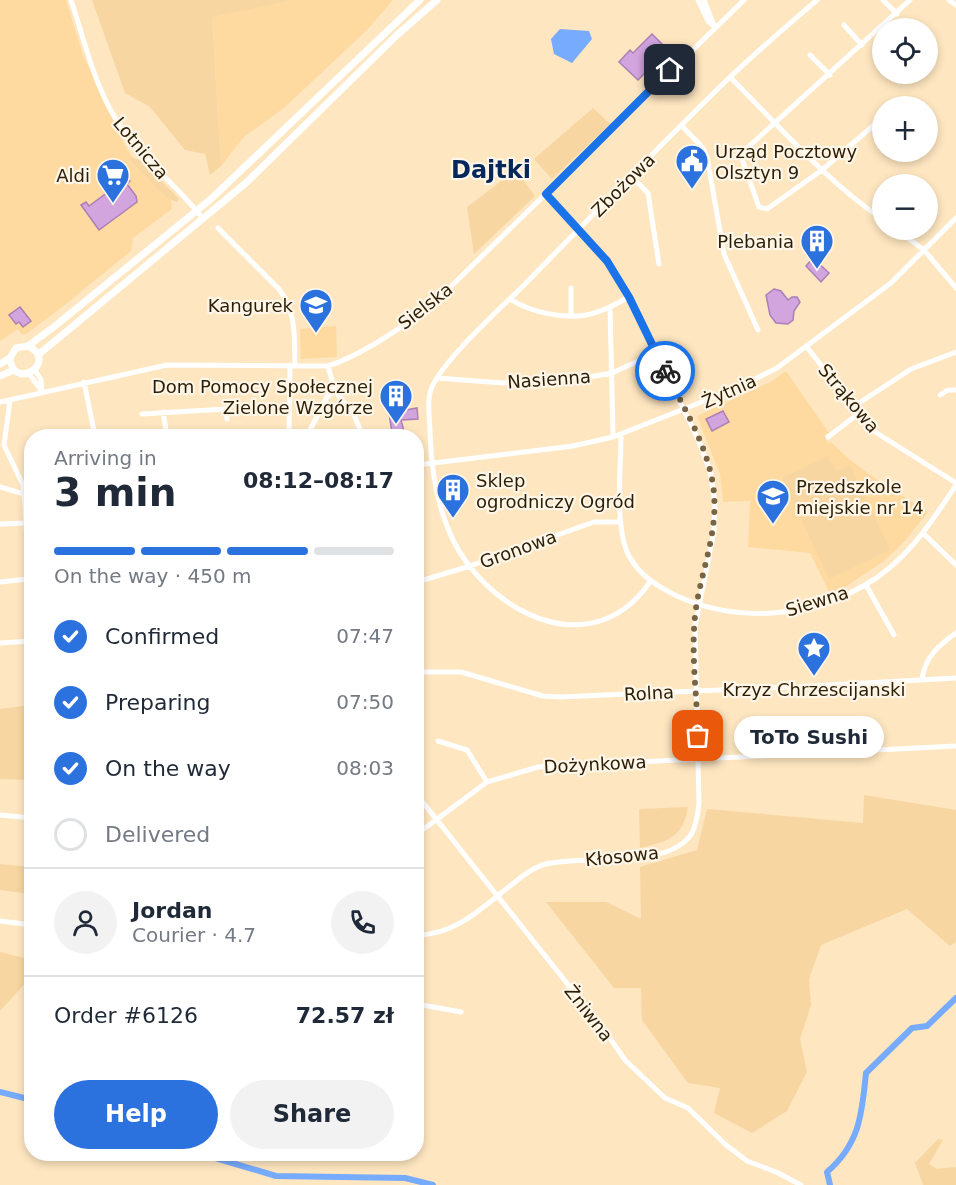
<!DOCTYPE html>
<html lang="en">
<head>
<meta charset="utf-8">
<style>
  body { margin:0; font-family:"DejaVu Sans",sans-serif; background:#f2f2f3; color:#1f2937; height:100vh; display:flex; flex-direction:column; font-size:22px; white-space:nowrap }
  * { box-sizing:border-box; margin:0 }
  p { font-size:20px; color:#747a83 }
  .icon { flex:none; width:33px; height:33px; fill:none; stroke:currentColor; stroke-width:2; stroke-linecap:round; stroke-linejoin:round }
  .map { position:relative; flex:1; overflow:hidden }
  .details { position:absolute; left:24px; top:429px; width:400px; height:732px; display:flex; flex-direction:column; background:#fff; border-radius:24px; box-shadow:0 3px 9px #0003 }
  .details>* { flex:none }
  .fabs { position:absolute; left:872px; top:18px; display:grid; gap:12px }
  .fabs a { display:grid; place-items:center; width:66px; height:66px; border-radius:50%; background:#fff; box-shadow:0 3px 9px #0003; font-size:30px }
  .pin { position:absolute; display:grid; place-items:center; width:51px; height:51px; color:#fff; margin:-26px; border-radius:12px; box-shadow:0 3px 9px #0006 }
  .courier { position:absolute; display:grid; place-items:center; width:60px; height:60px; margin:-30px; border:4px solid #1a73e8; border-radius:50%; background:#fff; color:#222; box-shadow:0 2px 8px #0007 }
  .bubble { position:absolute; height:42px; border-radius:21px; background:#fff; box-shadow:0 3px 9px #0003; font-size:20px; font-weight:600; line-height:42px; text-align:center }
  .head em { font-style:normal; font-weight:600 }
  .head div { display:flex; flex-direction:column-reverse }
  .head { display:flex; align-items:center; justify-content:space-between; height:102px; padding:0 30px }
  h1 { font-size:39px; font-weight:600; line-height:45px }
  .bar { display:grid; grid-template-columns:repeat(4,1fr); gap:9px 6px; align-content:center; height:72px; padding:0 30px }
  .bar i { height:8px; border-radius:4px; background:#e0e1e3 }
  .bar .active { background:#2b72df }
  .bar p { grid-column:span 4 }
  .line { display:flex; align-items:center; gap:15px; padding:0 30px; border-top:2px solid #e0e1e3 }
  .line div { flex:1 }
  .round { display:grid; place-items:center; flex:none; width:63px; height:63px; border-radius:32px; background:#f2f2f3 }
  ol { padding:0 30px; list-style:none }
  li { display:flex; align-items:center; gap:18px; height:66px }
  li p { margin-inline-start:auto }
  li .icon { padding:6px; border-radius:50%; background:#2b72df; color:#fff; stroke-width:4 }
  li:last-child { color:#747a83 }
  li i { width:33px; height:33px; border:3px solid #e0e1e3; border-radius:50% }
  .button { display:flex; gap:12px; margin-top:auto; padding:12px 30px }
  .button a { flex:1; height:69px; border-radius:36px; background:#2b72df; color:#fff; font-size:24px; font-weight:600; line-height:69px; text-align:center }
  .button a+a { background:#f2f2f3; color:#1f2937 }
  .map>svg:first-child { display:block }
</style>
</head>
<body>
<div class="map">
<svg width="956" height="1185" viewBox="0 0 956 1185">
  <rect width="100%" height="100%" fill="#fee6c0"/>
  <path fill="#fedaa1" d="M0,0H66L83,55L127,149L137,164L171,197L172,209L133,238L131,251L66,304L26,334H21L18,329L0,341Z
    M293,0H393L367,30L284,108L244,137L221,166L212,16Z
    M336,326L337,357L301,359L300,329Z
    M786,371L829,433L824,435L828,443L831,442L849,459L880,482L928,512L903,543L884,561L845,587L830,594L810,553L748,547L750,501L723,502L720,474L697,416L772,381Z"/>
  <path fill="#f7d6a2" d="M92,0H293L212,17L221,166L210,175L205,154L185,150L150,107L125,93Z
    M593,108L610,124L552,179L534,159Z
    M131,157L142,161L179,199L177,202C161,197 142,171 130,160Z
    M516,170L535,196L474,254L467,207Z
    M828,456L836,471L850,465L890,550L829,579L782,478Z
    M31,705V780L0,779V709Z
    M864,795L956,810V942L950,946L907,909L821,945L809,979L811,1005L800,1039L807,1072L787,1111L752,1133L714,1113L720,1088L688,1083L642,1020L641,988H614L546,902H606L641,919L640,867L697,850L707,809L863,823Z
    M688,807C683,838 668,841 640,848L639,809Z
    M0,864L31,867V894L0,890Z
    M0,952L32,960L31,977L0,1011Z
    M938,1139L943,1140L929,1164L937,1169L956,1167V1185H923L915,1163Z"/>
  <path fill="#77abfd" d="M560,29L589,31L592,39L572,63L554,54L551,39Z"/>
  <g fill="none" stroke-linecap="round" stroke-linejoin="round">
    <path stroke="#77abfd" stroke-width="6" d="M0,1092L32,1100
      M202,1154L276,1176L405,1178L433,1185
      M830,1185L827,1172C860,1144 862,1113 866,1073L912,1028L927,1026L956,998"/>
  </g>
  <path fill="#d3a5df" stroke="#ab7fb6" stroke-width="1.5" d="M652,34L668,50L638,80L619,62L630,50L633,53Z
    M127,178L130,181L127,184L136,196L137,202L99,230L81,205L86,202L89,206Z
    M813,258L829,273L821,282L806,266Z
    M774,289L781,291L788,300L792,297H797L800,302L794,311L793,320L788,324L776,323L770,315L766,295Z
    M20,307L31,321L23,327L19,322L16,324L9,315Z
    M417,408L418,419L401,420L405,435L392,433L389,413Z
    M723,411L729,422L712,431L706,419Z"/>
  <g fill="none" stroke-linecap="round" stroke-linejoin="round">
    <path stroke="#fff" stroke-width="5" d="M71,0C86,45 96,94 125,133C148,165 180,188 203,219
      M698,0L708,21L714,26
      M704,0L714,26
      M883,0L897,14
      M949,0L956,5
      M844,25L862,45
      M810,55L830,75
      M730,77C779,126 825,180 882,219
      M894,106L902,100
      M882,118L822,170L767,209L759,207L742,159L746,149L910,0
      M682,126L703,148L707,157L724,254L758,330
      M631,176L648,193L659,264
      M218,228L279,289C297,314 294,336 295,365
      M897,230L924,250L956,288
      M510,299C530,312 562,319 586,315C602,312 616,304 629,297
      M610,307L613,437
      M571,316V288
      M806,346L872,430L956,483
      M328,366L335,391L353,413L363,436
      M35,370L41,380L42,391
      M29,374L41,390
      M437,378L503,383L589,377L612,373L656,353
      M84,382L95,436
      M940,395L948,390H956
      M10,400L4,445L23,485L24,494L32,495
      M0,402L167,365L328,366C363,355 404,326 433,304L744,0
      M853,407L911,369L956,352
      M163,412L167,436
      M142,414L226,409L227,419
      M621,434C621,468 614,527 629,556C640,576 657,586 677,596C737,623 808,618 865,585C906,562 931,523 956,485
      M289,436L290,365
      M307,436L327,397L335,391
      M828,437L858,414
      M417,465L573,446L613,437L737,388L777,368L891,283L956,218
      M0,487L24,494L32,620
      M0,524L26,523
      M923,533L956,565
      M0,582L28,579
      M417,582L470,566L594,522H620
      M650,582C643,592 634,602 624,609C562,652 484,600 454,542C437,508 431,470 430,432C430,420 427,405 430,393C435,367 501,308 523,286C591,217 658,147 728,79C756,52 787,26 817,0
      M866,585L894,635
      M0,643L32,641
      M417,672H461L543,696L560,697L812,686L956,678
      M922,679C925,657 939,645 956,633
      M438,741L467,750L487,782
      M417,795L605,1031L625,1060L665,1098L688,1108L725,1144L747,1161L776,1172L801,1185
      M0,815L32,818
      M417,834L487,782L538,767L956,746
      M0,921L32,925
      M417,935C457,935 485,905 515,882C524,875 534,867 546,864C583,854 673,871 693,831C696,823 698,813 699,804L695,627L714,531L715,503L710,471L698,439L629,297L607,261L546,194
      M417,1004L461,1012"/>
    <path stroke="#fff" stroke-width="7" d="M38,355L247,182L397,35L437,0
      M10,358C13,393 60,361 28,346
      M0,364L10,358L16,348L28,346L55,326L211,199L420,0
      M0,376L14,370"/>
  </g>
  <g fill="none" stroke-linecap="round" stroke-linejoin="round">
    <path stroke="#766445" stroke-width="6" stroke-dasharray="0 10.8" d="M665,371C683,406 707,445 713,485C720,532 700,571 695,616C691,655 697,697 698,736"/>
    <path stroke="#1a73e8" stroke-width="8" d="M665,371L629,297L607,261L546,194L670,70"/>
  </g>
  <defs>
    <g id="civic-pin" transform="scale(1.725)"><path d="M0 17L-7.5 6A9.5 9.5 0 1 1 7.5 6Z" fill="#2b72df" stroke="#fef6e9"/><path d="M-.6-6.5H3V-4.5H.6V-3L4-1V1h2V6H-6V1h2V-1L-.6-3ZM-1.2 2.5V6h2.4V2.5Z" fill="#fff"/></g>
    <g id="supermarket-pin" transform="scale(1.725)"><path d="M0 17L-7.5 6A9.5 9.5 0 1 1 7.5 6Z" fill="#2b72df" stroke="#fef6e9"/><path d="M-6-5.5h2.5l.6 2H6L4.5 2H-2.5L-4.4-4H-6ZM-1.5 3.2a1.3 1.3 0 1 0 .1 0ZM3 3.2a1.3 1.3 0 1 0 .1 0Z" fill="#fff"/></g>
    <g id="building-pin" transform="scale(1.725)"><path d="M0 17L-7.5 6A9.5 9.5 0 1 1 7.5 6Z" fill="#2b72df" stroke="#fef6e9"/><path d="M-4-6H4V6H1V3H-1V6H-4ZM-2.5-4.3h1.7v1.8h-1.7ZM.8-4.3h1.7v1.8H.8ZM-2.5-1h1.7V.8h-1.7ZM.8-1h1.7V.8H.8Z" fill="#fff"/></g>
    <g id="school-pin" transform="scale(1.725)"><path d="M0 17L-7.5 6A9.5 9.5 0 1 1 7.5 6Z" fill="#2b72df" stroke="#fef6e9"/><path d="M0-5L7-2L0 1L-7-2ZM-4 1L0 2.5L4 1V4Q0 6-4 4Z" fill="#fff"/></g>
    <g id="sight-pin" transform="scale(1.725)"><path d="M0 17L-7.5 6A9.5 9.5 0 1 1 7.5 6Z" fill="#2b72df" stroke="#fef6e9"/><path d="M0-6L1.8-2.2L6-1.7L2.9 1.2L3.7 5.4L0 3.3L-3.7 5.4L-2.9 1.2L-6-1.7L-1.8-2.2Z" fill="#fff"/></g>
  </defs>
  <g fill-rule="evenodd">
    <use href="#civic-pin" x="692" y="161"/>
    <use href="#supermarket-pin" x="113" y="175"/>
    <use href="#building-pin" x="817" y="241"/>
    <use href="#school-pin" x="316" y="305"/>
    <use href="#building-pin" x="396" y="396"/>
    <use href="#building-pin" x="453" y="490"/>
    <use href="#school-pin" x="773" y="496"/>
    <use href="#sight-pin" x="814" y="648"/>
  </g>
  <g text-anchor="middle" dominant-baseline="central" stroke-width="4.5" stroke-linejoin="round" paint-order="stroke">
    <g font-size="18" fill="#2d1e03" stroke="#fef6e9">
      <text transform="translate(141 148) rotate(50)">Lotnicza</text>
      <text transform="translate(623 185) rotate(-45)">Zbożowa</text>
      <text transform="translate(425 306) rotate(-38)">Sielska</text>
      <text transform="translate(549 379) rotate(-4)">Nasienna</text>
      <text transform="translate(729 391) rotate(-24)">Żytnia</text>
      <text transform="translate(849 398) rotate(50)">Strąkowa</text>
      <text transform="translate(518 549) rotate(-20)">Gronowa</text>
      <text transform="translate(817 601) rotate(-17)">Siewna</text>
      <text transform="translate(649 693) rotate(-3)">Rolna</text>
      <text transform="translate(595 764) rotate(-3)">Dożynkowa</text>
      <text transform="translate(622 856) rotate(-6)">Kłosowa</text>
      <text transform="translate(589 1013) rotate(52)">Żniwna</text>
    </g>
    <g font-size="18" fill="#2d1e03" stroke="#fef6e9" text-anchor="end">
      <text x="715" y="151" text-anchor="start">Urząd Pocztowy<tspan x="715" dy="21">Olsztyn 9</tspan></text>
      <text x="90" y="175">Aldi</text>
      <text x="794" y="241">Plebania</text>
      <text x="293" y="305">Kangurek</text>
      <text x="373" y="386">Dom Pomocy Społecznej<tspan x="373" dy="21">Zielone Wzgórze</tspan></text>
      <text x="476" y="480" text-anchor="start">Sklep<tspan x="476" dy="21">ogrodniczy Ogród</tspan></text>
      <text x="796" y="486" text-anchor="start">Przedszkole<tspan x="796" dy="21">miejskie nr 14</tspan></text>
      <text x="814" y="689" text-anchor="middle">Krzyz Chrzescijanski</text>
    </g>
    <g font-size="24" font-weight="bold" fill="#05275a" stroke="#fef6e9">
      <text x="491" y="170">Dajtki</text>
    </g>
  </g>
</svg>
<div class="fabs">
<a><svg class="icon" aria-label="locate" viewBox="0 0 24 24"><circle cx="12" cy="12" r="6"/><path d="M12 2v4M12 18v4M2 12h4M18 12h4"/></svg></a>
<a>+</a>
<a>−</a>
</div>
<div class="pin" style="left:698px;top:736px;background:#ea580c"><svg class="icon" aria-label="bag" viewBox="0 0 24 24"><path d="M5 8h14l-1 12H6zM9 8a3 3 0 0 1 6 0"/></svg></div>
<div class="pin" style="left:670px;top:70px;background:#1f2937"><svg class="icon" aria-label="home" viewBox="0 0 24 24"><path d="M3 11l9-7 9 7M6 9v11h12V9"/></svg></div>
<div class="courier" style="left:665px;top:371px"><svg class="icon" aria-label="bike" viewBox="0 0 24 24"><circle cx="6" cy="16" r="4"/><circle cx="18" cy="16" r="4"/><path d="M6 16l4-8h5l3 8M10 8l3 8H6M13 5h3"/></svg></div>
<div class="bubble" style="left:734px;top:716px;width:150px">ToTo Sushi</div>
<section class="details">
<div class="head"><div><h1>3 min</h1><p>Arriving in</p></div><em>08:12–08:17</em></div>
<div class="bar"><i class="active"></i><i class="active"></i><i class="active"></i><i></i><p>On the way · 450 m</p></div>
<ol>
<li><svg class="icon" aria-label="check" viewBox="0 0 24 24"><path d="M5 12l5 5 9-10"/></svg>Confirmed<p>07:47</p></li>
<li><svg class="icon" aria-label="check" viewBox="0 0 24 24"><path d="M5 12l5 5 9-10"/></svg>Preparing<p>07:50</p></li>
<li><svg class="icon" aria-label="check" viewBox="0 0 24 24"><path d="M5 12l5 5 9-10"/></svg>On the way<p>08:03</p></li>
<li><i></i>Delivered</li>
</ol>
<div class="line" style="height:108px"><a class="round"><svg class="icon" aria-label="person" viewBox="0 0 24 24"><circle cx="12" cy="8" r="4"/><path d="M4 21q1-7 8-7t8 7"/></svg></a><div><b>Jordan</b><p>Courier · 4.7</p></div><a class="round"><svg class="icon" aria-label="phone" viewBox="0 0 24 24"><path d="M5 4h4l2 5-3 2q2 4 5 5l2-3 5 2v4C11 20 4 13 5 4z"/></svg></a></div>
<div class="line" style="height:78px"><div>Order #6126</div><b>72.57 zł</b></div>
<div class="button"><a>Help</a><a>Share</a></div>
</section>
</div>
</body>
</html>
